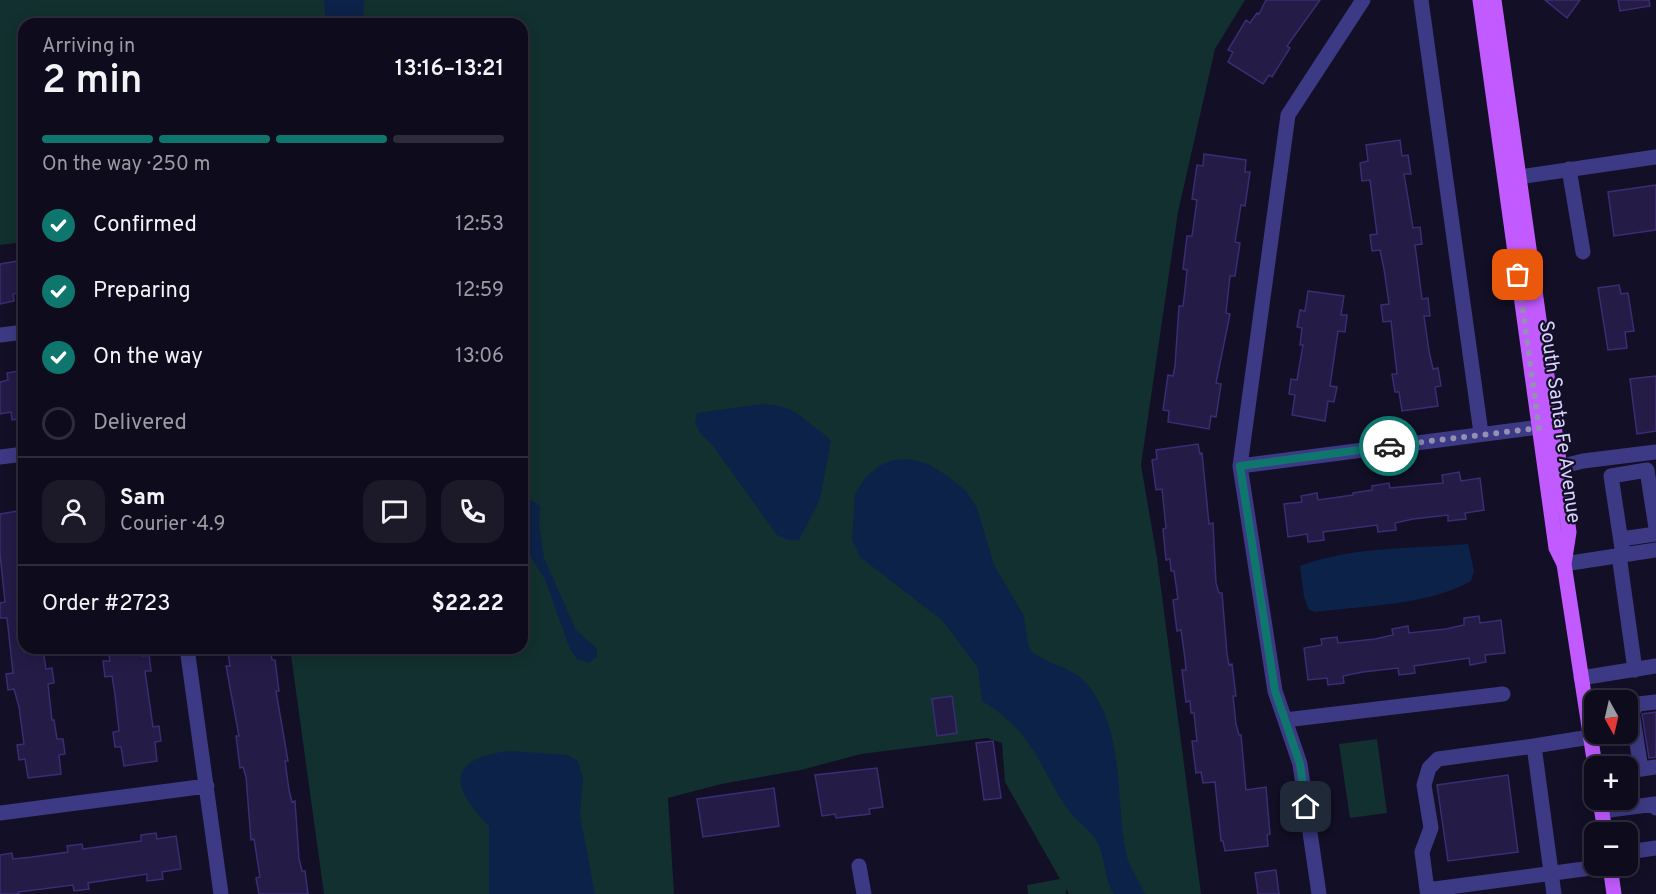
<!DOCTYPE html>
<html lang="en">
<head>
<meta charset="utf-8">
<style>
  body { margin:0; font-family:Overpass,sans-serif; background:#1c1929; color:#f1f3f6; height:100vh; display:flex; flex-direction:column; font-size:22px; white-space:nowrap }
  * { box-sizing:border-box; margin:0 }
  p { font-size:20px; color:#9b9ba3 }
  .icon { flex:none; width:33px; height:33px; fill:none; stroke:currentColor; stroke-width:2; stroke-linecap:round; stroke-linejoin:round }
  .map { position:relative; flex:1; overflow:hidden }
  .sheet { position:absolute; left:18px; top:18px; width:510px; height:636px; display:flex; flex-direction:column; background:#0e0b1c; border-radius:18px; box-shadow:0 3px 15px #0003,0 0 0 2px #2e2b3b }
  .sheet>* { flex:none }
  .needle { width:39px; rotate:172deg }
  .controls { position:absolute; left:1584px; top:690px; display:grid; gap:12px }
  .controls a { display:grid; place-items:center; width:54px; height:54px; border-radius:12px; background:#0e0b1c; box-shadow:0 3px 15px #0003,0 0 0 2px #2e2b3b; font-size:30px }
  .pin { position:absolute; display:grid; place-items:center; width:51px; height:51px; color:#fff; margin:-26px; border-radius:12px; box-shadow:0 3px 9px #0006 }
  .courier { position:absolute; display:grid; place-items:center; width:60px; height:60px; margin:-30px; border:4px solid #0f766e; border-radius:50%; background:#fff; color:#222; box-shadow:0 2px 8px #0007 }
  .summary em { font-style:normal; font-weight:600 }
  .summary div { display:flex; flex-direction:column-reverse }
  .summary { display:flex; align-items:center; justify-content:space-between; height:102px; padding:0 24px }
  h1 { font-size:39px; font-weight:600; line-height:45px }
  .bar { display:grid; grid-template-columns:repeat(4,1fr); gap:9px 6px; align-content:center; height:72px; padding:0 24px }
  .bar i { height:8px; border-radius:4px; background:#2e2b3b }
  .bar .on { background:#0f766e }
  .bar p { grid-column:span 4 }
  .line { display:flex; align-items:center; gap:15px; padding:0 24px; border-top:2px solid #2e2b3b }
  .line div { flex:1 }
  .round { display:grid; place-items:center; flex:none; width:63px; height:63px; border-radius:18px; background:#1c1929 }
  ol { padding:0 24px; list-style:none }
  li { display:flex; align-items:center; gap:18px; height:66px }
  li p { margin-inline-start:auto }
  li .icon { padding:6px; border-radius:50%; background:#0f766e; color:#fff; stroke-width:4 }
  li:last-child { color:#9b9ba3 }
  li i { width:33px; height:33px; border:3px solid #2e2b3b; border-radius:50% }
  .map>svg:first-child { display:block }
</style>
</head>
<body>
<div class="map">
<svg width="1656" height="894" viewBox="0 0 1656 894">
  <rect width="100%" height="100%" fill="#130f26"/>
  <path fill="#12302f" d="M0,0H1245L1215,49L1178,212L1141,465L1157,558L1201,894H1069L1066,889V894H1028L1027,885L1060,879L1005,782L1002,743L987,738L861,754L801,770L721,784L668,798L674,894H324L290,648H522V24H24V242L0,245Z
    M1377,739L1387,813L1350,818L1339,744Z"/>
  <path fill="#0c2248" d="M324,0H364L363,18L360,24H326Z
    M762,404C788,406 793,409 813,426C820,431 825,434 831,441L820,499L799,540H788L777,535L714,447L700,433L695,422L697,413Z
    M910,459L928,464L946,475L966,491L977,508L994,565L1024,616L1028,644L1032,652C1049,665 1073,667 1087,684C1127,733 1114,799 1127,857C1131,870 1139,881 1145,894H1114C1104,880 1106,858 1097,842C1090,829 1075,820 1066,807C1037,762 1032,731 982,701L978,668L943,621L860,557L852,540L855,494L865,478L879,466L893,460Z
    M522,495L540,506L539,525L544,558L576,630L597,649V657L588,663L577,659L570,649L544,577L522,544Z
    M1468,544L1474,571L1471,581C1426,606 1367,605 1316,612L1309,610L1304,597L1300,566C1353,546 1412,549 1468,544Z
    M511,751L567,755L578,761L583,779L580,815L595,894H489V826C448,785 448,758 511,751Z"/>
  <path fill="#241b47" stroke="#3b2d73" stroke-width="1.5" d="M1266,0H1320L1287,46L1290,48L1272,77L1269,75L1263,84L1228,62L1233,52L1228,50L1246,20L1250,23L1257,13L1259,14Z
    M1545,0H1580L1567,18Z
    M1618,0H1649L1650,6L1620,11Z
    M1400,140L1402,156L1408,155L1411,174H1404L1413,228L1420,227L1422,244L1415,245L1422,299L1428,298L1430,316H1424L1429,351L1433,369L1438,368L1441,386L1435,387L1438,406L1402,411L1399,392H1395L1392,374H1397L1391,321L1383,322L1381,305L1389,304L1384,269L1380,250L1372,251L1370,235L1377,234L1370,180L1362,181L1360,163L1368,161L1366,145Z
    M1204,154L1246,160L1245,172H1250L1245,206L1241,205L1235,242L1240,243L1235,276H1230L1226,313L1230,314L1216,383L1221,384L1216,417L1211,416L1209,429L1168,422L1169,411L1163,410L1168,375L1173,376L1175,366L1179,306H1183L1186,281L1187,270L1183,269L1187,236H1192L1197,200L1192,199L1197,165L1203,166Z
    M1656,185V230L1614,236L1608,192Z
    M24,260V292L13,294L14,301L0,304V264Z
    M1619,285L1621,294L1628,293L1634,331L1625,332L1627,348L1608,350L1598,288Z
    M1308,291L1344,296L1341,315H1347L1345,332L1338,331L1330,386L1337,387L1334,402L1328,401L1325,421L1292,415L1295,395L1289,394L1291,379L1297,380L1303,345H1300L1302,328L1297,327L1300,310L1305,311Z
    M24,370V418L12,420L11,412L0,414V382L8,380L7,373Z
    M1656,376V431L1637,434L1630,379Z
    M1198,444L1200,454L1202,453L1209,524L1213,523L1216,583L1219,593H1222L1227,654L1229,665L1232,664L1236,696H1233L1236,724L1239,735H1241L1246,790L1266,787L1270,834L1267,835L1268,846L1225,851L1223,841H1221L1215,782L1203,783L1201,772L1196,773L1192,741H1197L1194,713H1191L1190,701L1186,702L1182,670H1186L1185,659L1181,630L1177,631L1173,600L1178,599L1174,571H1171L1170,559L1166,560L1163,529L1166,528L1162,489L1156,490L1152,460L1157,459L1156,450Z
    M1459,472L1461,481L1480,478L1484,510L1465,513L1466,519L1448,521V515L1413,519L1395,523L1396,530L1378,532L1377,525L1323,532L1324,540L1308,542L1307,534L1288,537L1284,504L1302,502L1301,496L1317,493L1318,500L1353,495V493L1372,490V486L1389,483L1390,488L1443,483L1442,475Z
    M24,510V652L43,649L46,669L52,668L54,683L48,684L52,720H54L57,739H63L65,754L59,755L61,774L28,778L25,759L19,760L17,745L24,744L19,707L14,689L8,690L6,674L13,673L7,618H0V603L5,602L0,554V514Z
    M1479,616L1480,623L1501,620L1505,653L1485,655L1486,662L1470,665L1469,658L1414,666L1415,673L1399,675L1398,668L1363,672L1343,676L1344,683L1328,685L1327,678L1308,680L1304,648L1322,645L1321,639L1337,637L1338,643L1375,639L1393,635L1392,629L1408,626L1409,633L1446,629L1464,625V618Z
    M108,648H142L143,656L149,655L151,671H145L153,727L159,726L161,741L155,742L157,761L124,766L121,747H115L113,732L119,731L115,695L112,676L105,677L103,661H110Z
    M270,648L272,660H275L279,691H276L288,761H285L289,790L292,802L295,801L299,859L302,871H305L308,894H259L256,878L260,877L254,839L251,840L246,777L243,767L240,768L236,736H239L226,666H230L228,653Z
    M952,696L957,733L937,736L932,699Z
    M1656,712V757L1649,758L1642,714Z
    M993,741L1001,798L984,800L976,743Z
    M877,768L883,807L869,809L870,814L836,818L835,814L822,816L815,775Z
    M1508,775L1518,852L1448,861L1437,785Z
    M774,788L779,826L703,837L697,799Z
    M156,833L157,839L176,836L181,869L162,872L163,879L147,881V874L88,883L89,889L74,891L73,885L18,892L19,894H0V855L12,853L13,859L32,857L68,852L67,846L82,844L83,849L141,841V835Z
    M1276,870L1279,894H1258L1255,873Z"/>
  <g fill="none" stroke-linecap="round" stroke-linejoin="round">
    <path stroke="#3d3a85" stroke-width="15" d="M1421,0L1481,433
      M1569,169L1583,252
      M1519,177L1656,157
      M0,335L24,332
      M0,457L24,454
      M1240,466L1539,427
      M1559,467L1583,461L1656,452
      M1621,539L1656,534
      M1619,555L1635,670
      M1623,555L1611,476L1647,470L1656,528
      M1564,564L1656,550
      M187,648L221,894
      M1581,678L1656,666
      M1632,712L1641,769
      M1628,717L1638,704L1656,702
      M1285,720L1503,694
      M1628,771L1656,767
      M1602,811L1655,804L1656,808
      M0,813L207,786
      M1628,852L1656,848
      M859,866L864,894
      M1427,890L1422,852L1431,828L1424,785L1429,768L1438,759L1534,746
      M1319,894L1300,764L1275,691L1240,466L1288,115L1363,0
      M1428,894L1427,890L1606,866
      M1554,894L1534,746L1590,737"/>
    <path stroke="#c25bff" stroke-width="15" d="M1480,0L1556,548L1564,564
      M1494,0L1569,532L1564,564L1595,766
      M1600,800L1605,832
      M1610,866L1614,894"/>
  </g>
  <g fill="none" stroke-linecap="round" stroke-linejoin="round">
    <path stroke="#948fb3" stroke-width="6" stroke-dasharray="0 10.8" d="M1389,446L1539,428L1518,275"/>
    <path stroke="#0f766e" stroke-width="8" d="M1306,807L1300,764L1275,691L1240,466L1389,446"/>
  </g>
  <g text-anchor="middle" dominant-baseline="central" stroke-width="4.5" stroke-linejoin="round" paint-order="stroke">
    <g font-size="20" fill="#d9d4ff" stroke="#130f26">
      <text transform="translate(1559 422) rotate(82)">South Santa Fe Avenue</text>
    </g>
  </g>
</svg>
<div class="controls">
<a><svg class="needle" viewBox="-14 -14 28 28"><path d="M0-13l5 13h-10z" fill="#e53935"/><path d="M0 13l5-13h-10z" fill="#9b9ba3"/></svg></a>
<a>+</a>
<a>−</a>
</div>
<div class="pin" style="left:1518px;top:275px;background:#ea580c"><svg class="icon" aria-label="bag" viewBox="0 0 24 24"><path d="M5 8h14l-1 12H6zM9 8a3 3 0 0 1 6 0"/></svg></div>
<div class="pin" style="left:1306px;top:807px;background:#1f2937"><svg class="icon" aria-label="home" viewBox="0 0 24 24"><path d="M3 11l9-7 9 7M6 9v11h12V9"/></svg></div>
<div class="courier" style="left:1389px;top:446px"><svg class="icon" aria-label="car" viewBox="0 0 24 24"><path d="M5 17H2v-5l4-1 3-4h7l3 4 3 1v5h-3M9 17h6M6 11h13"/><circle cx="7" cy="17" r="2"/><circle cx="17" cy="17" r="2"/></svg></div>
<section class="sheet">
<div class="summary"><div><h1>2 min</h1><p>Arriving in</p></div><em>13:16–13:21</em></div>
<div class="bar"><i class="on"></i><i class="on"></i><i class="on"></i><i></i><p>On the way · 250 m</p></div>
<ol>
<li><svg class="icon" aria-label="check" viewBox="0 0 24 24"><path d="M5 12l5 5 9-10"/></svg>Confirmed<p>12:53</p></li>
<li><svg class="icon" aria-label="check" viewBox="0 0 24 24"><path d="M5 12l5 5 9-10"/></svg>Preparing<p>12:59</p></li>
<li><svg class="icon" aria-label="check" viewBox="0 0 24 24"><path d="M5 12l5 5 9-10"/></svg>On the way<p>13:06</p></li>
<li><i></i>Delivered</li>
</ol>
<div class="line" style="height:108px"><a class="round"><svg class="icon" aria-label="person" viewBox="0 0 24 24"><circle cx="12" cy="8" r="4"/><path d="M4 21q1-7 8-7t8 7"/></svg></a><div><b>Sam</b><p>Courier · 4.9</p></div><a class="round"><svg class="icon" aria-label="chat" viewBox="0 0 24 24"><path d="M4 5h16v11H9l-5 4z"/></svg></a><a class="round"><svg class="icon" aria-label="phone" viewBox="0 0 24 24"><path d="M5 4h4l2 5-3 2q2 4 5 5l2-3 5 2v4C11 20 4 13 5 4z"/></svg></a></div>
<div class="line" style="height:78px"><div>Order #2723</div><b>$22.22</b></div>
</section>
</div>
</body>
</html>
